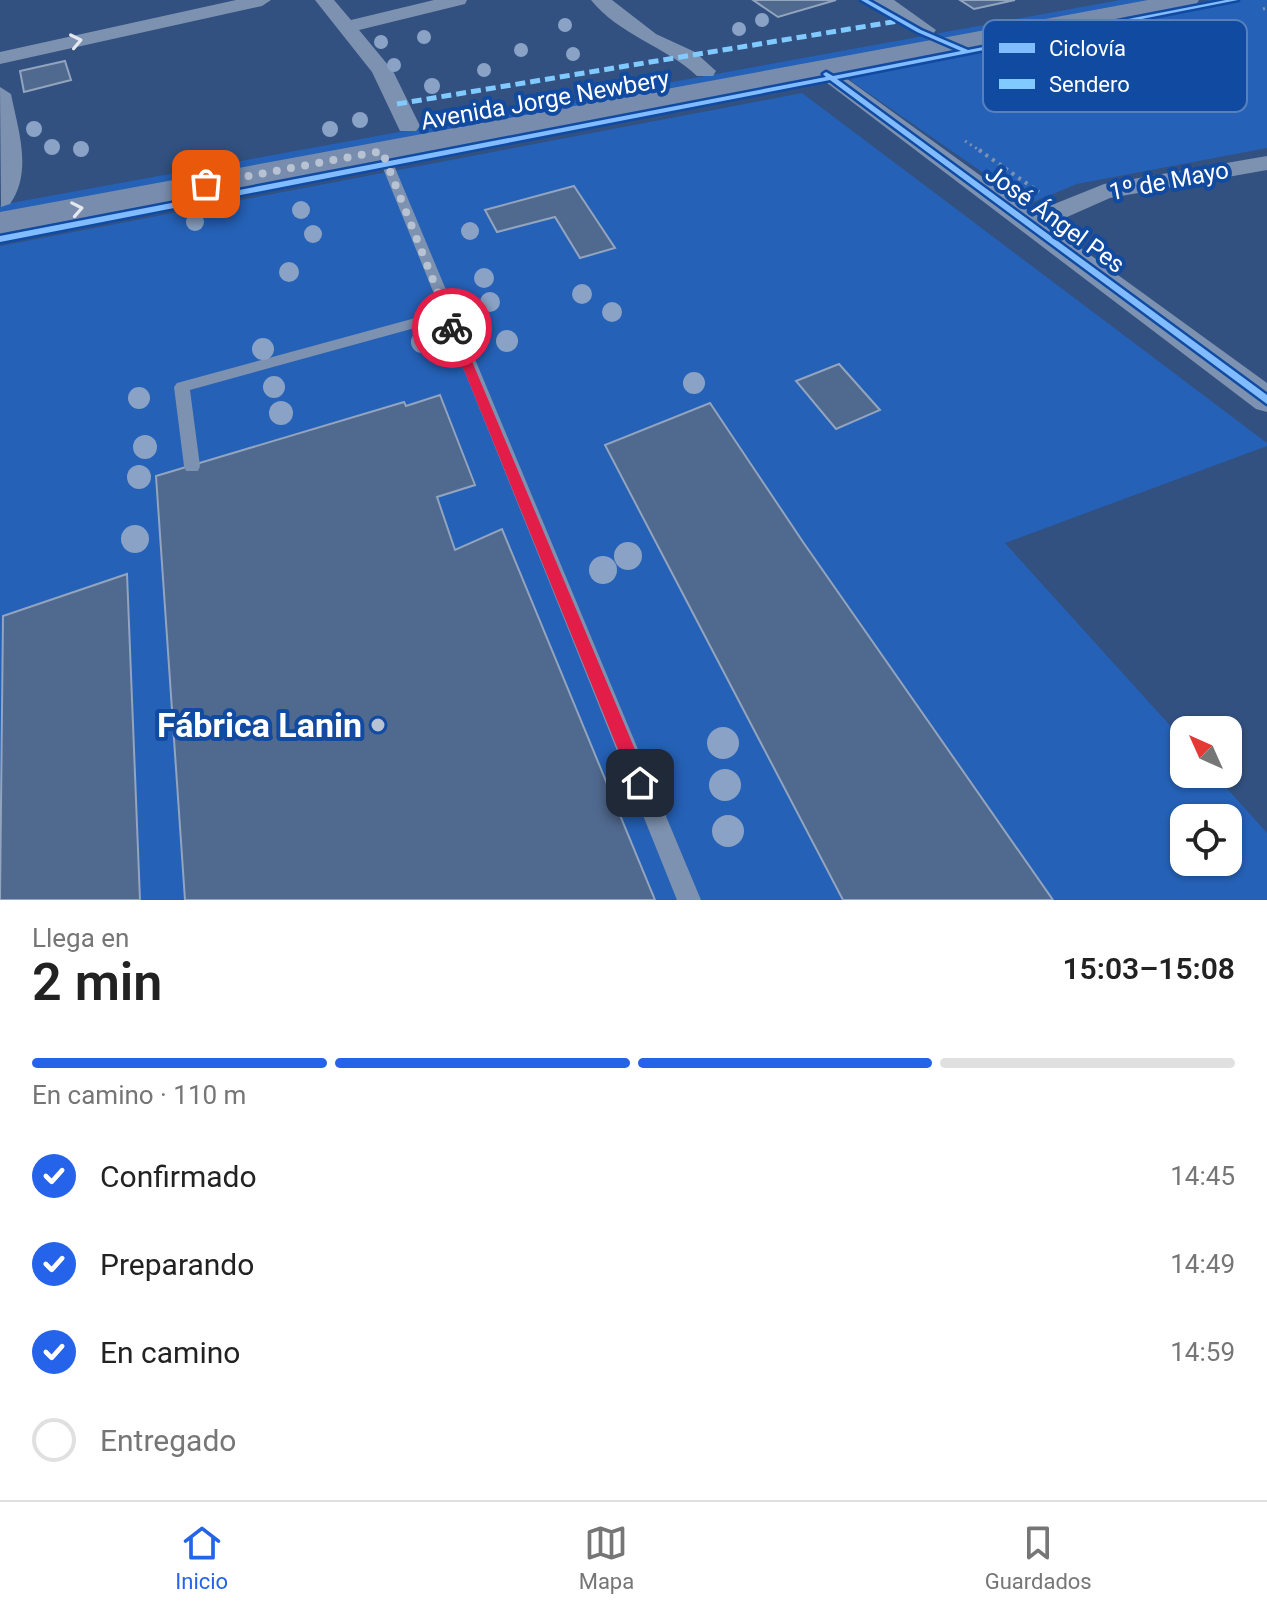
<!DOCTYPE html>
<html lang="es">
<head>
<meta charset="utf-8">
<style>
  body { margin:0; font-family:Roboto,sans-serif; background:#f6f6f6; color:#222; height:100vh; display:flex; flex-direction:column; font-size:30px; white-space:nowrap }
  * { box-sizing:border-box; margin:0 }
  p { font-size:26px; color:#767676 }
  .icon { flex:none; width:44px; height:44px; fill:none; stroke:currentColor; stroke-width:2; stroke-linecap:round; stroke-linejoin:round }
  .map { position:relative; height:900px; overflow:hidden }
  .details { display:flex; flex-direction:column; background:#fff; flex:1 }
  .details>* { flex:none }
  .needle { width:52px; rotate:315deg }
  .buttons { position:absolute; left:1170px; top:716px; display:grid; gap:16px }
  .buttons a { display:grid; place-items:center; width:72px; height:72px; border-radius:16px; background:#fff; box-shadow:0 2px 6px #0004; font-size:40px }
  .pin { position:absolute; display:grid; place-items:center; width:68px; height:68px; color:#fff; margin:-34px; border-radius:16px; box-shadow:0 4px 12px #0006 }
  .courier { position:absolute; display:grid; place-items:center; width:80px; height:80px; margin:-40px; border:6px solid #e11d48; border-radius:50%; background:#fff; color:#222; box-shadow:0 2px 10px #0007 }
  .summary em { font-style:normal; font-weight:600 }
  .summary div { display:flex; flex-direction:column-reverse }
  .summary { display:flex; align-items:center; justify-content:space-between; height:136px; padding:0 32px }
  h1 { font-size:52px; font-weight:600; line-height:60px }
  .bar { display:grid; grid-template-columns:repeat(4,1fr); gap:12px 8px; align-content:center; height:96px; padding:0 32px }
  .bar i { height:10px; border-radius:6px; background:#e0e0e0 }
  .bar .selected { background:#2563eb }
  .bar p { grid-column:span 4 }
  ol { padding:0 32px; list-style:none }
  li { display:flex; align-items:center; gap:24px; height:88px }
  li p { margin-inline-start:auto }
  li .icon { padding:8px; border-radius:50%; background:#2563eb; color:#fff; stroke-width:4 }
  li:last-child { color:#767676 }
  li i { width:44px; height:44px; border:4px solid #e0e0e0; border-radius:50% }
  .tab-bar { display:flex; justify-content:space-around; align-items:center; height:112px; border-top:2px solid #e0e0e0; background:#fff; font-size:22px; color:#767676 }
  .tab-bar a { display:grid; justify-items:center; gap:4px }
  .tab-bar .selected { color:#2563eb }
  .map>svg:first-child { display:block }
</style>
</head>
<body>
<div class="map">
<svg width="1267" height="900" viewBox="0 0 1267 900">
  <rect width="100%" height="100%" fill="#325180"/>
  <path fill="#2561b6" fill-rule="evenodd" d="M1120,0H1163L0,218V205Z
    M1211,0H1267V148L1077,184L1033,202L1018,197L851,81L853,69Z
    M802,93L1267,443V446L1005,543L1184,741V774H1214L1267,833V900H0V246ZM1184,818H1228V862H1184Z"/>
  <path fill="#50698e" stroke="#92a4be" stroke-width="2" d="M753,0H836L778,17Z
    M960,0H1015L974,9Z
    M65,61L71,80L24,92L20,71Z
    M574,186L615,248L580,258L555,217L497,232L485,210Z
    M574,186L615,248L580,258L555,217L497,232L485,210Z
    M839,364L880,410L836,429L796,381Z
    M440,395L475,485L437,497L455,550L502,529L655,900H185L156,476L404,402L406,406Z
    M710,403L803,542L1053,900H843L605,445Z
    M127,574L140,900H0L3,616Z"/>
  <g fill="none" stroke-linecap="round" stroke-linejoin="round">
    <path stroke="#7d92b0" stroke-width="3" stroke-dasharray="2 4" stroke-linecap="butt" d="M1263,9L1267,8
      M965,141L982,152"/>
    <path stroke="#7d92b0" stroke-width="4" stroke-dasharray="3 5" stroke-linecap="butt" d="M979,150L1039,192"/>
    <path fill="#7d92b0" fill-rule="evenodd" d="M382,148L388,151L701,900H677L444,320L190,390L200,466L198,471H186L184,466L174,387L177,383L441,311L376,151Z"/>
    <path fill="#7d92b0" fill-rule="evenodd" d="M236,0H271L262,6L0,64V52Z
      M315,0H334L351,20L434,0H467L465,4L359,30L393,71L420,126L416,131H400L372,72Z
      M591,0H612L656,34L695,52L716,71L713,76H697C665,46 619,35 591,0Z
      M872,0H894L936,30L933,34H919Z
      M821,63L828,65L1032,213L1104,184L1267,156V170L1110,198L1049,225L1267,383V412L1256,409L814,73L810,69Z
      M0,87L11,94C18,130 33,171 10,204L1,207Z"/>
    <path fill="#788dae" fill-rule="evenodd" d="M1148,0H1199L1196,5L1187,7L0,234V212Z"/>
    <path stroke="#80caff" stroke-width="5" stroke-dasharray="10 5" stroke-linecap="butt" d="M397,104L898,21"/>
    <g stroke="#114aa1" stroke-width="5">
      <path id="cycleway" d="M861,0H868L921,30L968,50L1226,0H1238L837,79L1267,395V404L830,80L0,242V236L826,77L823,74L826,72L833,76L961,51L917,32Z"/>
    </g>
    <use href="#cycleway" fill="#80bcff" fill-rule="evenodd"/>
  </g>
  <g fill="#8aa2c5">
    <circle cx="762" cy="20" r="7"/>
    <circle cx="565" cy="25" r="7"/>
    <circle cx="739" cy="29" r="7"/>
    <circle cx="424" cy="37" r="7"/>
    <circle cx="381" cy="42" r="7"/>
    <circle cx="521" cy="50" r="7"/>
    <circle cx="573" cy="54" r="7"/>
    <circle cx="394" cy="65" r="7"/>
    <circle cx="484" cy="70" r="7"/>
    <circle cx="432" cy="86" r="8"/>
    <circle cx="360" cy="120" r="8"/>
    <circle cx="34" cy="129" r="8"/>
    <circle cx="330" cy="129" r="8"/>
    <circle cx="52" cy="147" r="8"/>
    <circle cx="81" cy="149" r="8"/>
    <circle cx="301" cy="210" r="9"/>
    <circle cx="195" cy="222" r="9"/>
    <circle cx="470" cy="231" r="9"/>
    <circle cx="313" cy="234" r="9"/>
    <circle cx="289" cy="272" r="10"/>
    <circle cx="484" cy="278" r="10"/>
    <circle cx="582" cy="294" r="10"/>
    <circle cx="490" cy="302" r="10"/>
    <circle cx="612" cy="312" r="10"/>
    <circle cx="507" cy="341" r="11"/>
    <circle cx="422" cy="342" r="11"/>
    <circle cx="263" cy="349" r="11"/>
    <circle cx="694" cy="383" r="11"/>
    <circle cx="274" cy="387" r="11"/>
    <circle cx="139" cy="398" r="11"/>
    <circle cx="281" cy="413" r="12"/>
    <circle cx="145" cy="447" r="12"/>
    <circle cx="139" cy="477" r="12"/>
    <circle cx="135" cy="539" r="14"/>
    <circle cx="628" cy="556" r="14"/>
    <circle cx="603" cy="570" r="14"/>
    <circle cx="723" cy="743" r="16"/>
    <circle cx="725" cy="785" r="16"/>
    <circle cx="728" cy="831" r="16"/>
  </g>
  <defs><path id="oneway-chevron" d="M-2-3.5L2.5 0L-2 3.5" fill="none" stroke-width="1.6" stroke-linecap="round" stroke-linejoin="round" transform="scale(2)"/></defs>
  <use stroke="#e5e9ef" href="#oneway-chevron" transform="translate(76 41) rotate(-12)"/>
  <use stroke="#e4e8ef" href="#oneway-chevron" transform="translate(77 209) rotate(-11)"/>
  <path fill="#e11d48" d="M452,324L458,328L649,783L646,789L640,791L634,789L447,328Z"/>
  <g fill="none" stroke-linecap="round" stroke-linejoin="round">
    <path stroke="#b7c2d3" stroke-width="8" stroke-dasharray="0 14.4" d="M206,184L382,151L452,328"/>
  </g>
  <circle fill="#b7c2d3" stroke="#114aa1" stroke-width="3" cx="378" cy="725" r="8"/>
  <g text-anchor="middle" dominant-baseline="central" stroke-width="8" stroke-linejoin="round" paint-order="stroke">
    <g font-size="24" fill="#fff" stroke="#114aa1">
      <text transform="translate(545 100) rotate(-10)">Avenida Jorge Newbery</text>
      <text transform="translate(1169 181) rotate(-11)">1º de Mayo</text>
      <text transform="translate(1055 219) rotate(36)">José Ángel Pes</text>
    </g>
    <g font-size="34" font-weight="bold" fill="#fff" stroke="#114aa1" text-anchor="end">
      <text x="362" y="725">Fábrica Lanin</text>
    </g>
  </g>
  <rect x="983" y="20" width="264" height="92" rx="12" fill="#114aa1" stroke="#5880bd" stroke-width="2"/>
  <rect x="999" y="43" width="36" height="10" fill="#80bcff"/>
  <rect x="999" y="79" width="36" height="10" fill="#80caff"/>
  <g font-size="22" fill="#fff">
    <text x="1049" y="56">Ciclovía</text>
    <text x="1049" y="92">Sendero</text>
  </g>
</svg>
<div class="buttons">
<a><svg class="needle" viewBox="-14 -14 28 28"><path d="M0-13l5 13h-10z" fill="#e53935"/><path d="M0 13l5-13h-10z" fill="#767676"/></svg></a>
<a><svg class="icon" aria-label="locate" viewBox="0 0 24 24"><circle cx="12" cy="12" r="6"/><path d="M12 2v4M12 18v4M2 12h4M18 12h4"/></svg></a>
</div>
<div class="pin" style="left:206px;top:184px;background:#ea580c"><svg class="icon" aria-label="bag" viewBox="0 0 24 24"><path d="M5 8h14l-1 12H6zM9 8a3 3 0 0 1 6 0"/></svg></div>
<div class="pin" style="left:640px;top:783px;background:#1f2937"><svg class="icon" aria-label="home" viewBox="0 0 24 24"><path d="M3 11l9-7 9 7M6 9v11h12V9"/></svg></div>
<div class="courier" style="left:452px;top:328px"><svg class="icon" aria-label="bike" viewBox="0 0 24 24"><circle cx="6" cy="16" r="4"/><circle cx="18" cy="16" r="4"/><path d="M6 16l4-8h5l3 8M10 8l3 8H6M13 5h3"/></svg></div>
</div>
<section class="details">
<div class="summary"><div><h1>2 min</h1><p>Llega en</p></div><em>15:03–15:08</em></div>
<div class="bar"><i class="selected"></i><i class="selected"></i><i class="selected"></i><i></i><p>En camino · 110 m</p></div>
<ol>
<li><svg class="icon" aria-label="check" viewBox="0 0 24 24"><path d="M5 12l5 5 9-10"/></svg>Confirmado<p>14:45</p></li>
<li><svg class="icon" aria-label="check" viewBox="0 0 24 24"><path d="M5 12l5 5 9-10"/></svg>Preparando<p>14:49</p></li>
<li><svg class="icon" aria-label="check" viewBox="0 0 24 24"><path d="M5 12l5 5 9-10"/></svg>En camino<p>14:59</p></li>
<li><i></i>Entregado</li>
</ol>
</section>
<nav class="tab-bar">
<a class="selected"><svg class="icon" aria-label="home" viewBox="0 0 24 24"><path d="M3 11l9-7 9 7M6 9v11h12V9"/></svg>Inicio</a>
<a><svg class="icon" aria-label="map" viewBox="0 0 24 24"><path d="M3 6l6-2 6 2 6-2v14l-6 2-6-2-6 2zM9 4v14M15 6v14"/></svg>Mapa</a>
<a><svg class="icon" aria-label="saved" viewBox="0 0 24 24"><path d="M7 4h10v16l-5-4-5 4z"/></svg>Guardados</a>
</nav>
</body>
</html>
